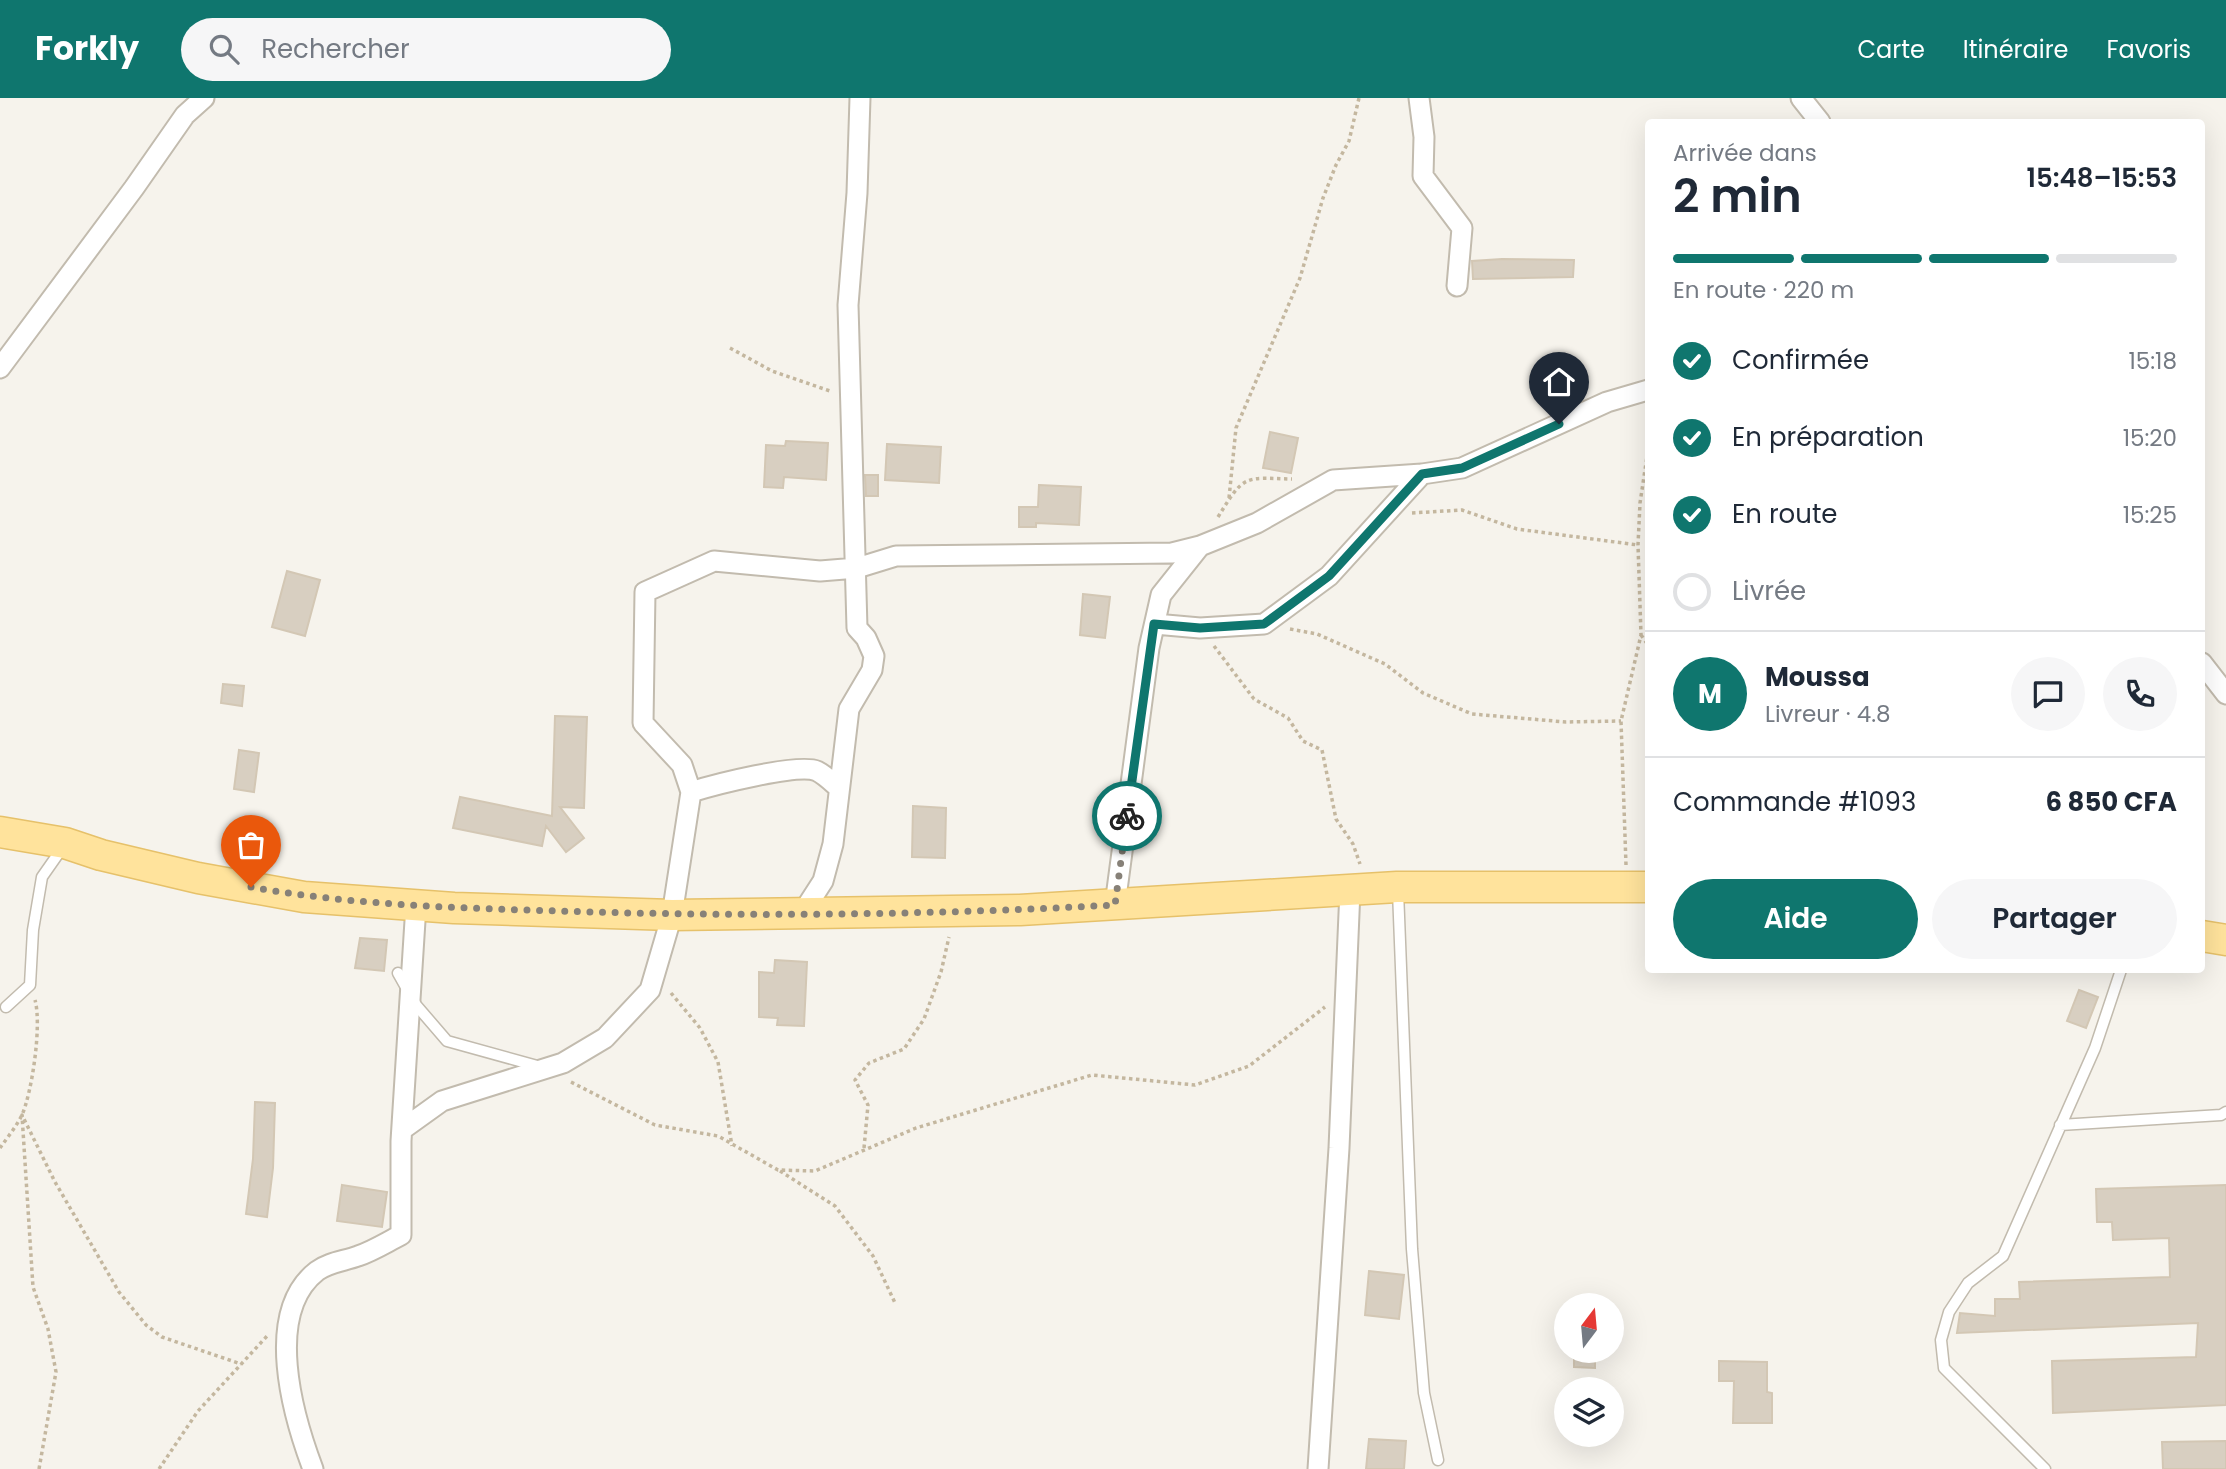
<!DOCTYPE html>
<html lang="fr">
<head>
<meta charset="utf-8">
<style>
  body { margin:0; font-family:Poppins,sans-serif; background:#f6f6f7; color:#1f2937; height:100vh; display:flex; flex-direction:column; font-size:26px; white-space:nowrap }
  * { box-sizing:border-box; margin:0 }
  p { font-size:23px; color:#747a83 }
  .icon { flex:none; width:38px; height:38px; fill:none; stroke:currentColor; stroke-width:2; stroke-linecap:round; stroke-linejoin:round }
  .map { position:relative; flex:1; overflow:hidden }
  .sheet { position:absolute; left:1645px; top:21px; width:560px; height:854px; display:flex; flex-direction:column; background:#fff; border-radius:7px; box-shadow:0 7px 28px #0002 }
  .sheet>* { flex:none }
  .needle { width:46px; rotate:16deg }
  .controls { position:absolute; left:1554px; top:1195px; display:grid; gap:14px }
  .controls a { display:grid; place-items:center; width:70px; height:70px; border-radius:50%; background:#fff; box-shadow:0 7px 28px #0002; font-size:35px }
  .pin { position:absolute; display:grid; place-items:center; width:60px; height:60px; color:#fff; margin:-72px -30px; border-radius:50% 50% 50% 0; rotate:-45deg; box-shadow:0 0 7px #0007 }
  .pin .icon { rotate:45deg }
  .courier { position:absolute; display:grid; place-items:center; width:70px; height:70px; margin:-35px; border:5px solid #0f766e; border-radius:50%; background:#fff; color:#222; box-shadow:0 2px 9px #0007 }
  .head em { font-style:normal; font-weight:600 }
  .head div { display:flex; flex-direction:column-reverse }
  .head { display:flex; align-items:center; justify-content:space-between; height:119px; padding:0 28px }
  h1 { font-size:46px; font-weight:600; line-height:52px }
  .bar { display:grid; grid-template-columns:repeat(4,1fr); gap:10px 7px; align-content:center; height:84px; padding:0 28px }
  .bar i { height:9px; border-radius:5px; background:#e0e1e3 }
  .bar .selected { background:#0f766e }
  .bar p { grid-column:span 4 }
  .line { display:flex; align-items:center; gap:18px; padding:0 28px; border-top:2px solid #e0e1e3 }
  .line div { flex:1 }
  .round { display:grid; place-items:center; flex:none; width:74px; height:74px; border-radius:37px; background:#f6f6f7 }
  ol { padding:0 28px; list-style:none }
  li { display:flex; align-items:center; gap:21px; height:77px }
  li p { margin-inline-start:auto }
  li .icon { padding:7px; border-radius:50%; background:#0f766e; color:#fff; stroke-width:4 }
  li:last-child { color:#747a83 }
  li i { width:38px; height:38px; border:4px solid #e0e1e3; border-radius:50% }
  .cta { display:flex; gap:14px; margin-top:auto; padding:14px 28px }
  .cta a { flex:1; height:80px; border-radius:42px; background:#0f766e; color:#fff; font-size:28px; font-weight:600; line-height:80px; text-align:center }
  .cta a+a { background:#f6f6f7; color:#1f2937 }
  header { display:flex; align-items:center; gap:42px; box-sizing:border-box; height:98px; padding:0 35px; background:#0f766e; color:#fff }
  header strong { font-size:33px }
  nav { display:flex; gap:38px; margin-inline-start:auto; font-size:24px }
  .search { width:490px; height:63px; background:#f6f6f7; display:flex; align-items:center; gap:18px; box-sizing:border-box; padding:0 24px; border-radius:38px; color:#747a83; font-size:26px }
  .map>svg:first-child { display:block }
</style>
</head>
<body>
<header>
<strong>Forkly</strong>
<div class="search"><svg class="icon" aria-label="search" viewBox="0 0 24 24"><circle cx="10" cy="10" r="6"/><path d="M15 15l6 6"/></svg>Rechercher</div>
<nav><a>Carte</a><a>Itinéraire</a><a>Favoris</a></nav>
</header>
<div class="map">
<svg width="2226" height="1371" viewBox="0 0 2226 1371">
  <rect width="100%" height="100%" fill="#f6f3ec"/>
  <path fill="#d8cfc1" stroke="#d3c7b4" stroke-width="2" d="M1502,161L1574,162L1573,179L1473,181L1472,163Z
    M1270,334L1298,340L1291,375L1263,370Z
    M786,343L828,345L826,382L784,379L783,390L764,389L766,347L785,348Z
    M887,346L941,349L939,385L885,382Z
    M865,377H878V398H866Z
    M1039,387L1081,389L1079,427L1036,425V429H1019V409H1038Z
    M287,473L320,482L305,538L272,529Z
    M1083,496L1110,499L1105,540L1080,537Z
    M223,586L244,588L242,608L221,605Z
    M555,618L587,619L584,710L560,709L584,740L566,754L546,728L542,748L453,730L460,699L552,718Z
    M239,652L259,655L254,694L234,691Z
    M913,708L946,710L945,760L912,759Z
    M360,840L387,842L384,873L355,870Z
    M775,862L807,864L804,928L777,927L778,920L759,919V874L774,875Z
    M2079,892L2098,899L2086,930L2067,923Z
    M255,1004L275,1005L273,1070L267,1119L246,1116L253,1061Z
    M342,1087L387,1094L382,1129L337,1123Z
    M2226,1087V1307L2053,1315L2052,1263L2196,1259L2198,1225L1957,1235L1960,1215L1995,1218V1201H2020L2019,1184L2170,1179L2169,1140L2113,1142L2112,1124H2097L2096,1091Z
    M1369,1173L1404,1177L1399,1221L1365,1217Z
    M1574,1253H1595V1270L1574,1269Z
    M1719,1263L1767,1264V1294L1772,1295V1325H1733L1734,1283H1719Z
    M1369,1341L1406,1343L1404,1371H1366Z
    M2226,1343V1371H2163L2162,1344Z"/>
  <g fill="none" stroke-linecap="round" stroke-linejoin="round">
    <g stroke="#c2bbae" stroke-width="13">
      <path id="service" d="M1398,793L1412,1151L1424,1295L1438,1362
        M398,875L416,907L447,943L541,969
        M6,909L30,887L33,832L42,779L63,749
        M2060,1027L2221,1017L2226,1014
        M2045,1371L1944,1270L1941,1242L1949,1214L1968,1185L2003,1158L2095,950L2121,872"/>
    </g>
    <g stroke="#c2bbae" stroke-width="23">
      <path id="minor" d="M1419,0L1424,39L1423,78L1462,130L1457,188
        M1801,0L1820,24
        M0,270L134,90L185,17L204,0
        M1155,526L1200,530L1264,526L1329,478L1422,376L1462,370L1607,304L1648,292
        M2202,565L2226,596
        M691,694C713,687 798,665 817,673C825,677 833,685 839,690
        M1115,807L1149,550L1161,497L1200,448L1257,425L1333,382L1422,376
        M803,814L823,783L833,746L849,611L872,572L874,558L866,540L857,530L848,207L857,95L860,0
        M403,1031L442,1003L563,965L605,940L650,892L672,817L691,694L682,667L643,625L645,494L714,463L820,473L857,470L896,458L1172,455L1200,448
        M313,1371C293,1318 263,1215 317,1173C329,1164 345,1163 358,1158C373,1153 387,1144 401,1137V1043L416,807
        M1318,1371L1339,1050L1350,792"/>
    </g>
    <g stroke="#e6c16a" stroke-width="33">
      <path id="primary" d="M0,734L65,745L101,757L198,780L304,799L454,810L672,817L1020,812L1397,789H1648
        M2202,838L2226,842"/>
    </g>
    <path stroke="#c4b79f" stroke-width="3.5" stroke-dasharray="3.5 3.5" stroke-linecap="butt" d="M730,250L772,273L830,293
      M1229,400L1236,330L1300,180L1323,100L1336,67L1349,43L1359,0
      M1412,415L1462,412L1517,431L1638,447
      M1218,419C1245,375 1244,380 1292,381
      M1290,531L1317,536L1385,566L1423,595L1472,616L1566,624L1621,623
      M1641,537L1648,547
      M1214,548L1254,601L1288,620L1303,643L1322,652L1336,721L1353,746L1360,766
      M1626,767L1621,623L1641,537L1638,447L1640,405L1648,352
      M671,895L700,930L718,964L732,1048
      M571,984L655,1027L718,1038L778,1072L815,1073L916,1030L1092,977L1195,987L1249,968L1325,909
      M0,1050C7,1040 16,1029 22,1017C32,994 42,927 35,902
      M864,1050L868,1007L855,982L869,965L904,951L924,921L941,874L949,839
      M780,1073L835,1108L873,1158L896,1207
      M39,1371L56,1274L48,1231L33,1189L22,1017L55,1084L119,1194L146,1227L162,1239L241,1266
      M159,1371L198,1313L268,1237"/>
    <use href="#service" stroke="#fff" stroke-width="10"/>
    <use href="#minor" stroke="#fff" stroke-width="19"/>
    <use href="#primary" stroke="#ffe39c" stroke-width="30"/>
  </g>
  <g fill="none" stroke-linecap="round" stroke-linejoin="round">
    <path stroke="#878178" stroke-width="7" stroke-dasharray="0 12.6" d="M251,789C352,807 455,810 558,813C743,819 930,817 1115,807L1127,718"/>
    <path stroke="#0f766e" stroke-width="9" d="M1127,718L1154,526L1200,530L1264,526L1329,478L1422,376L1462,370L1559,326"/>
  </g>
</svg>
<div class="controls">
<a><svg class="needle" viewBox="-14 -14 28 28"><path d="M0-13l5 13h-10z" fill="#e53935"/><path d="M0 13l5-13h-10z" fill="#747a83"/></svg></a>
<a><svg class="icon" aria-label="layers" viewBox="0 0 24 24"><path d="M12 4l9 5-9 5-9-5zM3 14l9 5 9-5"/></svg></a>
</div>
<div class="pin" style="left:251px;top:789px;background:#ea580c"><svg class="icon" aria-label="bag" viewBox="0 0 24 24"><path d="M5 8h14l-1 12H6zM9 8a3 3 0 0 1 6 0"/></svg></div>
<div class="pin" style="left:1559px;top:326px;background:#1f2937"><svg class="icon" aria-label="home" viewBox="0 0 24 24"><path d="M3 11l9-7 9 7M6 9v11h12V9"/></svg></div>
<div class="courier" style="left:1127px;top:718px"><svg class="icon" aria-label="bike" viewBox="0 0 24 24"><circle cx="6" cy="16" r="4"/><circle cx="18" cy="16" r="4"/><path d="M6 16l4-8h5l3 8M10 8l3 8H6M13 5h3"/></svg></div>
<section class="sheet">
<div class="head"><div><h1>2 min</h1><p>Arrivée dans</p></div><em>15:48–15:53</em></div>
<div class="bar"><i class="selected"></i><i class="selected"></i><i class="selected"></i><i></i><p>En route · 220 m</p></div>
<ol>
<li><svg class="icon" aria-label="check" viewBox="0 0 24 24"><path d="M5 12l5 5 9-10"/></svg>Confirmée<p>15:18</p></li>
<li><svg class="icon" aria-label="check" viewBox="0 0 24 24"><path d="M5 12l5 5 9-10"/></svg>En préparation<p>15:20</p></li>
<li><svg class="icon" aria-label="check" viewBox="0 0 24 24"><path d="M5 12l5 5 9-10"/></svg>En route<p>15:25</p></li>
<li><i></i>Livrée</li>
</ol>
<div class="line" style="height:126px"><b class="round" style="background:#0f766e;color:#fff">M</b><div><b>Moussa</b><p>Livreur · 4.8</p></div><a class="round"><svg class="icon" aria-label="chat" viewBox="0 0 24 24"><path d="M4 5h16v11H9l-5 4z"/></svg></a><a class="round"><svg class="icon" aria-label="phone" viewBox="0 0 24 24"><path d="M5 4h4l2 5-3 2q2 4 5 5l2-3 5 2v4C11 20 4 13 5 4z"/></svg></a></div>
<div class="line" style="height:91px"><div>Commande #1093</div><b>6 850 CFA</b></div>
<div class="cta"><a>Aide</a><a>Partager</a></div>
</section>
</div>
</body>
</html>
